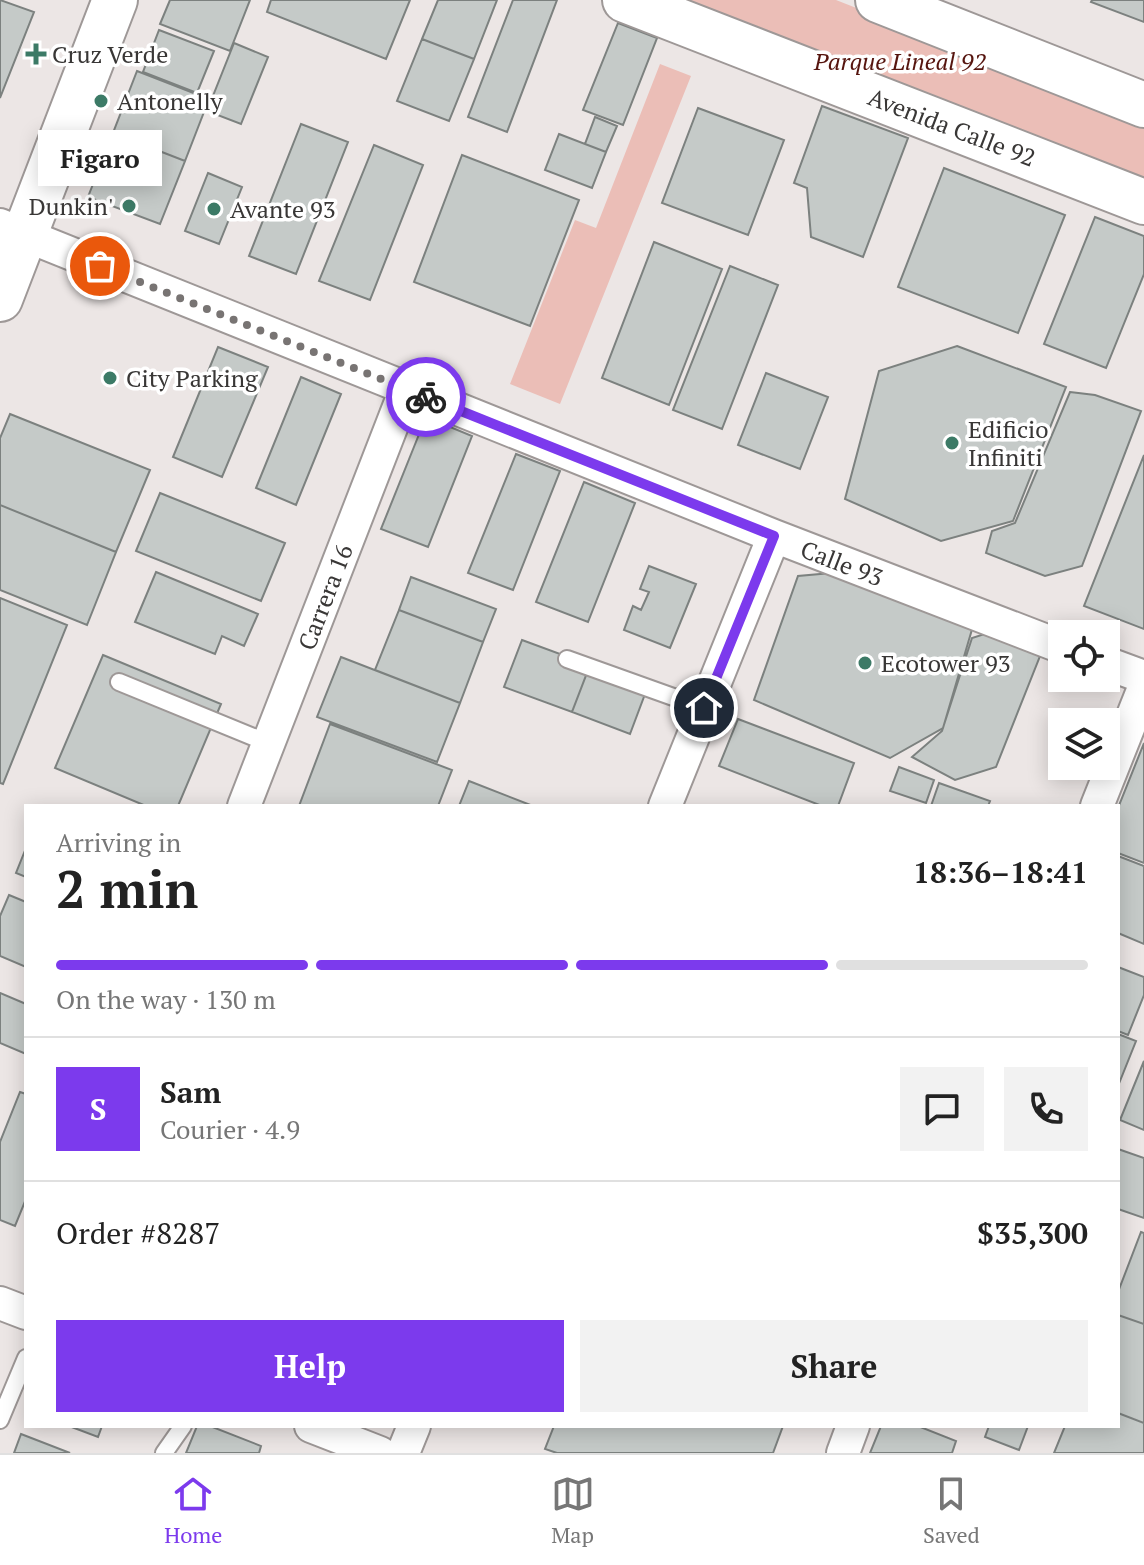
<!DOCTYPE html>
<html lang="en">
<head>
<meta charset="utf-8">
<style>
  body { margin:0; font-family:"PT Serif",serif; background:#f2f2f2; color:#222; height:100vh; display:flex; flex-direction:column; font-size:30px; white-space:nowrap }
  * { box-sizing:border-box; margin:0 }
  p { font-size:26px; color:#767676 }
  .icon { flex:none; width:44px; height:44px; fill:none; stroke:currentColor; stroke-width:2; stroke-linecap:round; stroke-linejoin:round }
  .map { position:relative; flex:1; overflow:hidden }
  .panel { position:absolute; left:24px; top:804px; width:1096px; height:624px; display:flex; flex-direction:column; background:#fff; border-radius:0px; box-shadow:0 4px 20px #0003 }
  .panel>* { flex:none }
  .fabs { position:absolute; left:1048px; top:620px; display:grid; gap:16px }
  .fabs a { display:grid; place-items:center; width:72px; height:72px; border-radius:0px; background:#fff; box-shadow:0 4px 20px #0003; font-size:40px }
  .pin { position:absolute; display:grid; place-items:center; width:68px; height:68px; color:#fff; margin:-34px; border:4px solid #fff; border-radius:50%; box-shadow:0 2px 8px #0007 }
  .courier { position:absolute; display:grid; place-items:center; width:80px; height:80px; margin:-40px; border:6px solid #7c3aed; border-radius:50%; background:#fff; color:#222; box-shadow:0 2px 10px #0007 }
  .bubble { position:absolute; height:56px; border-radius:0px; background:#fff; box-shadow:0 4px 20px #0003; font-size:26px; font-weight:700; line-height:56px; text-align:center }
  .summary em { font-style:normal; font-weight:700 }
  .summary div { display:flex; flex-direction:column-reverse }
  .summary { display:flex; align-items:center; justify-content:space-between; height:136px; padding:0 32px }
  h1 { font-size:52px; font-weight:700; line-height:60px }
  .bar { display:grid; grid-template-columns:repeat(4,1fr); gap:12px 8px; align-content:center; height:96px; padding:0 32px }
  .bar i { height:10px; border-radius:6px; background:#e0e0e0 }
  .bar .active { background:#7c3aed }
  .bar p { grid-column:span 4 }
  .line { display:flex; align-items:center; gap:20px; padding:0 32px; border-top:2px solid #e0e0e0 }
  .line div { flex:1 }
  .round { display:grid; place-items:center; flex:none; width:84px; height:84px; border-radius:0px; background:#f2f2f2 }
  .cta { display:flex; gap:16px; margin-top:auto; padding:16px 32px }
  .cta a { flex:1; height:92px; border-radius:0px; background:#7c3aed; color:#fff; font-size:32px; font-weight:700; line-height:92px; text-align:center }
  .cta a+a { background:#f2f2f2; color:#222 }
  .menu { display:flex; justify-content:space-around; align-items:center; height:112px; border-top:2px solid #e0e0e0; background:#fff; font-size:22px; color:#767676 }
  .menu a { display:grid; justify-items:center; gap:4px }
  .menu .active { color:#7c3aed }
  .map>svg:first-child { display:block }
</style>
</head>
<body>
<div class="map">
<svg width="1144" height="1453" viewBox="0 0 1144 1453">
  <rect width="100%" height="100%" fill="#ece6e5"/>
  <path fill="#ebbeb7" d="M657,0H836L1144,121V191Z
    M660,64L691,76L560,404L510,384L575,220L596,228Z"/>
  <path fill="#c5cac8" stroke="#7c817f" stroke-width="2" d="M0,0L34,12L0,98Z
    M170,0H250L230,51L160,24Z
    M271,0H410L386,59L267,12Z
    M438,0H497L474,59L422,39Z
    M513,0H557L507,132L468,117Z
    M1092,0H1144V22L1091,2Z
    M618,23L657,38L623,125L583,110Z
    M159,30L214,51L197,93L143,72Z
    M422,39L474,59L449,121L397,101Z
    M234,43L268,57L241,124L207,111Z
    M137,71L209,99L185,161L113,133Z
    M822,106L908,138L863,257L811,237L807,188L794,183Z
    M698,108L784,140L748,235L662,203Z
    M595,117L617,126L606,152L585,144Z
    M301,124L348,142L296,274L249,256Z
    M113,133L185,161L160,224L88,197Z
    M559,134L606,152L592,188L545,170Z
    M374,145L423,165L370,300L319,281Z
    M462,155L579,200L530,326L414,282Z
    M944,168L1065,215L1018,333L898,287Z
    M208,173L242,187L219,244L185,231Z
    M1095,217L1144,236V274L1106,368L1044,344Z
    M654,242L722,269L669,405L602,378Z
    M730,266L778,285L722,429L673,410Z
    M957,346L1066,387L1013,521L941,541L845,499L879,371Z
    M218,347L268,367L222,477L173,457Z
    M766,373L828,397L800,469L738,445Z
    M301,377L341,394L296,505L256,488Z
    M1070,392L1095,395L1141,411L1082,566L1045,576L986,553L992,531L1015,523Z
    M10,414L150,470L116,552L0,505V438Z
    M426,417L472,436L428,547L381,529Z
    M516,454L560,471L513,590L468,573Z
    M1144,455V629L1084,606Z
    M584,482L635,503L588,622L536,602Z
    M160,493L285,543L261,601L136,551Z
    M0,505L116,552L87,625L0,590Z
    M649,566L696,584L670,648L624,630L633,606L641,610L649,592L640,589Z
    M854,571L973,626L943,728L890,758L754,700L798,576Z
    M156,572L258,614L244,646L222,636L215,654L135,622Z
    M411,577L496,609L483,642L399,610Z
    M0,598L67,625L3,784L0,783Z
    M399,610L483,642L460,703L375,670Z
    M1000,629L1044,646L996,767L955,780L912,757L942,731L972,638Z
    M522,640L590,665L572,712L504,687Z
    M103,655L221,704L178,806H146L55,768Z
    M341,657L460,703L437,762L317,717Z
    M590,665L648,686L630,734L572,712Z
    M738,719L854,763L838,806H822L719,766Z
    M330,724L452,770L438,806H299Z
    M1144,743V863L1118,853V808Z
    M899,767L934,780L926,803L890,791Z
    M469,781L533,806H459Z
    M939,783L990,801L988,806H931Z
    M26,848V877L16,873Z
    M1118,856L1144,866V944L1118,933Z
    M9,895L26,902V967L0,956V916Z
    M1118,967L1144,977V995L1128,1035L1118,1031Z
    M0,993L26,1004V1054L0,1043Z
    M1118,1034L1136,1041L1118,1086Z
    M1144,1061V1130L1120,1120Z
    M20,1092L26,1094V1199L15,1226L0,1220V1142Z
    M1118,1149L1144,1158V1218L1118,1209Z
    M1141,1232L1144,1233V1324L1118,1315V1292Z
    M1118,1315L1144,1324V1423L1118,1413Z
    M1118,1413L1144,1423V1453H1054L1065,1426H1118Z
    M69,1426H102L98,1437Z
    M197,1426H210L261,1446L259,1453H186Z
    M554,1426H783L773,1453H557L545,1449Z
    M881,1426H918L956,1441L952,1453H870Z
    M989,1426H1028L1019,1450L985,1437Z
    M21,1434L70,1453H14Z"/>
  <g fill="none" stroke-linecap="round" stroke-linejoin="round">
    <g stroke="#9e9897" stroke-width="20">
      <path id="service" d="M567,659L704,708
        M119,682L268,743
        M0,1420L26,1358
        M164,1453L183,1426"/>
    </g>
    <g stroke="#9e9897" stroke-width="36">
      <path id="minor" d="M0,225L774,536L1062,647
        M1106,663L1144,677
        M244,806L406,389
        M665,806L774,536
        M1097,806L1144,688
        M0,1303L26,1313
        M311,1426L380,1453
        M403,1453L414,1426
        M843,1453L853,1426"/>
    </g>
    <g stroke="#9e9897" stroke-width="48">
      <path id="secondary" d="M625,0L1144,202
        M878,0L1144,105
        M0,299L115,0"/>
    </g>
    <use href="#service" stroke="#fff" stroke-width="16"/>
    <use href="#minor" stroke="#fff" stroke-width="32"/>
    <use href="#secondary" stroke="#fff" stroke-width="44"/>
  </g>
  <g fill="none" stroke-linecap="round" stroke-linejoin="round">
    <path stroke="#787473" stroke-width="8" stroke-dasharray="0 14.4" d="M100,266L426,397"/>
    <path stroke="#7c3aed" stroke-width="10" d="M426,397L774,536L704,708"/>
  </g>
  <g fill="#3c7a66" stroke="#fff" stroke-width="3">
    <path d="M32 42h8v8h8v8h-8v8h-8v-8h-8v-8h8z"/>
    <circle cx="101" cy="101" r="8"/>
    <circle cx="129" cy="206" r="8"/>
    <circle cx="214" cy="209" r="8"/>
    <circle cx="110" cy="378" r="8"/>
    <circle cx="952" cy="443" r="8"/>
    <circle cx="865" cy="663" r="8"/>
  </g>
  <g text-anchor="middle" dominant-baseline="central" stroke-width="7" stroke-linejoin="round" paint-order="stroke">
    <g font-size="24" fill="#393736" stroke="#fff" text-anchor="start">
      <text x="52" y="54">Cruz Verde</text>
      <text x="117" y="101">Antonelly</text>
      <text x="113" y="206" text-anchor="end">Dunkin'</text>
      <text x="230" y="209">Avante 93</text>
      <text x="126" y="378">City Parking</text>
      <text x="968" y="429">Edificio<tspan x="968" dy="28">Infiniti</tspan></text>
      <text x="881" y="663">Ecotower 93</text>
    </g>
    <g font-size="24" font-style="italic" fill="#56150f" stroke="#fff">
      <text x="900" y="61">Parque Lineal 92</text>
    </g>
    <g font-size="24" fill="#393736" stroke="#fff">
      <text transform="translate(952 127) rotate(21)">Avenida Calle 92</text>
      <text transform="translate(842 563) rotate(21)">Calle 93</text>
      <text transform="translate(325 597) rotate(-69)">Carrera 16</text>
    </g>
  </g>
</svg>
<div class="fabs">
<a><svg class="icon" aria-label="locate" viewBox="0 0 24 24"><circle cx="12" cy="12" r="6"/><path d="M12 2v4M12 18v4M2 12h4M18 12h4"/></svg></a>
<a><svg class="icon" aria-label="layers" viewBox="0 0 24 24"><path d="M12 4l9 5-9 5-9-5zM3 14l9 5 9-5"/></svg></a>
</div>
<div class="pin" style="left:100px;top:266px;background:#ea580c"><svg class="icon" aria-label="bag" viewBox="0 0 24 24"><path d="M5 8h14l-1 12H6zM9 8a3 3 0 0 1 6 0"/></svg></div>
<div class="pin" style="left:704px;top:708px;background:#1f2937"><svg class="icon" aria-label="home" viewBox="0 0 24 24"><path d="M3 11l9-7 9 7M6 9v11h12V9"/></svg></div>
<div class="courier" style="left:426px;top:397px"><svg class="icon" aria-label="bike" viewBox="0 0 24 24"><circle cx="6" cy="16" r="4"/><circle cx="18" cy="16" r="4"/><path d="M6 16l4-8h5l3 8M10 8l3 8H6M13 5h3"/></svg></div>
<div class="bubble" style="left:38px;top:130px;width:124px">Figaro</div>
<section class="panel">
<div class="summary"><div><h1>2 min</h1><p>Arriving in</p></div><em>18:36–18:41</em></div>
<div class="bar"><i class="active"></i><i class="active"></i><i class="active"></i><i></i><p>On the way · 130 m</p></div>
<div class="line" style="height:144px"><b class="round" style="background:#7c3aed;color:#fff">S</b><div><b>Sam</b><p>Courier · 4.9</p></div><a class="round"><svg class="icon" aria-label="chat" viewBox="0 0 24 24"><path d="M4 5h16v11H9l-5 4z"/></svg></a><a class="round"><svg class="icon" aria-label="phone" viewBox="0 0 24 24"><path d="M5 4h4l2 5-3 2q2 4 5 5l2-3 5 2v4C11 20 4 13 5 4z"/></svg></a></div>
<div class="line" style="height:104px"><div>Order #8287</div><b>$35,300</b></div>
<div class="cta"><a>Help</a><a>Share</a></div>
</section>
</div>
<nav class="menu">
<a class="active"><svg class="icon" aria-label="home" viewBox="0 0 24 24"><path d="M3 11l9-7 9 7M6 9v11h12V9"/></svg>Home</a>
<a><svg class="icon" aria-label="map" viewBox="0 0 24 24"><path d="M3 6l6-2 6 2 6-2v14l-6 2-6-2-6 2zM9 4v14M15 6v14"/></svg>Map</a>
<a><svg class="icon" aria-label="saved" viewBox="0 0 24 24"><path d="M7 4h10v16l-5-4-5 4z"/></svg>Saved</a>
</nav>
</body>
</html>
